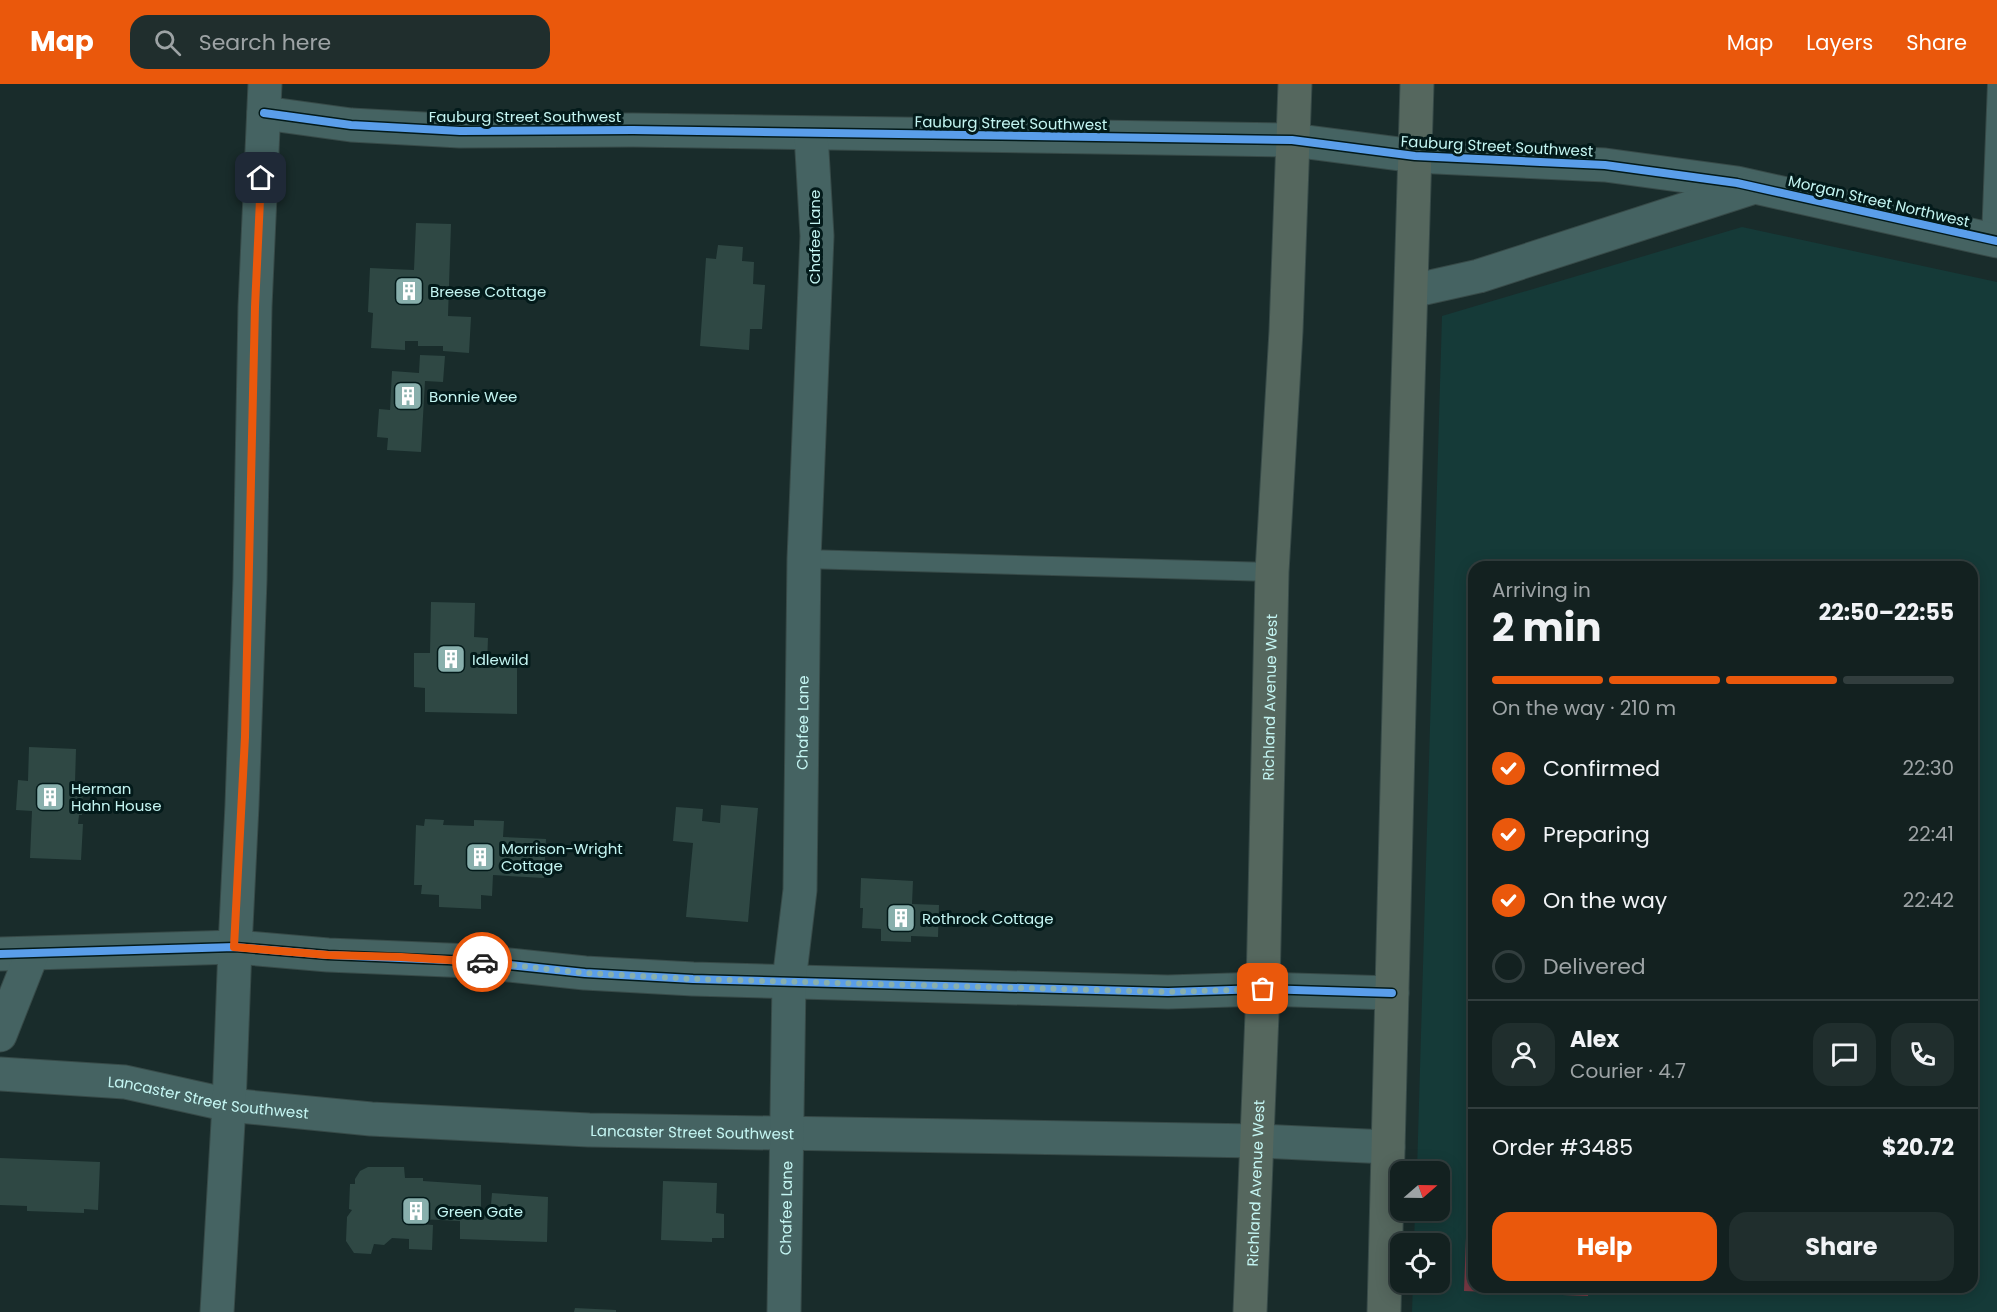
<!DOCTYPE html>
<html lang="en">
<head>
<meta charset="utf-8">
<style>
  body { margin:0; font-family:Poppins,sans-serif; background:#202e2d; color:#f1f3f6; height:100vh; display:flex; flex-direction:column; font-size:22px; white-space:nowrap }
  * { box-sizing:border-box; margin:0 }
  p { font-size:20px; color:#9da3a5 }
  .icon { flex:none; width:33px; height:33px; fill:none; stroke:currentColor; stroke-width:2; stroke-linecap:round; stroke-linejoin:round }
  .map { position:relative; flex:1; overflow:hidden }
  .panel { position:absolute; left:1468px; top:477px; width:510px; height:732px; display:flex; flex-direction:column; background:#132120; border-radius:18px; box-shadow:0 3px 15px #0003,0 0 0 2px #323e3e }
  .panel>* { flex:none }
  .needle { width:39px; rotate:70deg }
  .fabs { position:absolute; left:1390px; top:1077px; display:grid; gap:12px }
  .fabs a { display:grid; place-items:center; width:60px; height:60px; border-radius:12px; background:#132120; box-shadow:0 3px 15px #0003,0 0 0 2px #323e3e; font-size:30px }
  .pin { position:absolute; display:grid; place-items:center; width:51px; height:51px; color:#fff; margin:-26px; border-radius:12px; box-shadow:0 3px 9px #0006 }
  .courier { position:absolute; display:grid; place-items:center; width:60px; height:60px; margin:-30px; border:4px solid #ea580c; border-radius:50%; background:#fff; color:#222; box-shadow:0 2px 8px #0007 }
  .overview em { font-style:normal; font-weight:700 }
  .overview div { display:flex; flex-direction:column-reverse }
  .overview { display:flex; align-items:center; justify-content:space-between; height:102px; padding:0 24px }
  h1 { font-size:39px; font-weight:700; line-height:45px }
  .bar { display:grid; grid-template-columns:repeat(4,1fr); gap:9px 6px; align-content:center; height:72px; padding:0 24px }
  .bar i { height:8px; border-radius:4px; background:#323e3e }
  .bar .active { background:#ea580c }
  .bar p { grid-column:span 4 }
  .line { display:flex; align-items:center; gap:15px; padding:0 24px; border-top:2px solid #323e3e }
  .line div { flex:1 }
  .round { display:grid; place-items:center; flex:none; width:63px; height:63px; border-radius:18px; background:#202e2d }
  ol { padding:0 24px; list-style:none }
  li { display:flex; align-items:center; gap:18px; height:66px }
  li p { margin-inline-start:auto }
  li .icon { padding:6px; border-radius:50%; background:#ea580c; color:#fff; stroke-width:4 }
  li:last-child { color:#9da3a5 }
  li i { width:33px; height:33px; border:3px solid #323e3e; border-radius:50% }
  .primary-button { display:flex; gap:12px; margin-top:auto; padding:12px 24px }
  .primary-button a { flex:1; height:69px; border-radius:18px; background:#ea580c; color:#fff; font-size:24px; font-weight:700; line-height:69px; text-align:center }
  .primary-button a+a { background:#202e2d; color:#f1f3f6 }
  header { display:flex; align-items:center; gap:36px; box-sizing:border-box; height:84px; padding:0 30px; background:#ea580c; color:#fff }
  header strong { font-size:28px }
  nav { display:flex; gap:33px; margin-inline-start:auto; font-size:21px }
  .search { width:420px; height:54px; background:#202e2d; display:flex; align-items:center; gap:15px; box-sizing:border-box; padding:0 21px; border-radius:18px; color:#9da3a5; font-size:22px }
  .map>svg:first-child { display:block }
</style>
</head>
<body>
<header>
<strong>Map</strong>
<div class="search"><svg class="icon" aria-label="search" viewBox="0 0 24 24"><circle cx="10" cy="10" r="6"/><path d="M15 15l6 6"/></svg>Search here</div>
<nav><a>Map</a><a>Layers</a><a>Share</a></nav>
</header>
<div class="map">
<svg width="1997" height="1228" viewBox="0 0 1997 1228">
  <rect width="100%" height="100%" fill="#192c2b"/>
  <path fill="#153a38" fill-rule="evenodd" d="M1742,143L1997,198V1228H1412L1413,1199L1440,1198V1160L1414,1159L1415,1127L1440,1126V1088L1417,1087L1442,232ZM1474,483H1972V1203H1474Z"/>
  <path fill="#763843" d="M1466,1153H1474V1203H1589L1588,1212L1464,1207Z"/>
  <path fill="#2f4844" d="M416,139L451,140L448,232L471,233L469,269L443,267V262H418V257H405V266L371,264L373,229L368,228L370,184L414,186Z
    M718,161L743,163L742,177L754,178L753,200L765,201L762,245H750L749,266L700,262L706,174L716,175Z
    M420,271L445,272L443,298L425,297L421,368L387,366L388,354L377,353L379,325L390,326L392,287L419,289Z
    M431,518L475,519L474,553L488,554L487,580L517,581V630L425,628V604L414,603V569H430Z
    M29,663L76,665L75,699L83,700L82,731H79L78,740H83L81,776L30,774L32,727L16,726L18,696L28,697Z
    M721,721L758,724L748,838L686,833L693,759L673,757L676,723L703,725L702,737L720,739Z
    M425,735L444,736L443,741L474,742V736L504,737L503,753L546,755L544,794L493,791L492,812L481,811V825L439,823V811L421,810L422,801H414L416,741L424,742Z
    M861,794L913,797L912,820L939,821L938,853L911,852V858L881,857V845L862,844L863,824H860Z
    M0,1074L100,1078L98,1126L84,1125V1129L27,1127V1122L0,1121Z
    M368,1083H404L405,1094H423V1097L481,1101V1131L490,1132L492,1109L548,1113L547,1158L460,1155V1137L419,1135V1140L433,1141L432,1166L409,1165V1155L392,1154L384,1161L374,1160L371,1170L354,1169L346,1157L347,1133L352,1126L349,1125L350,1100H355V1095L360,1087Z
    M663,1097L717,1099L716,1129L724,1130V1154H712V1158L661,1156Z
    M575,1224L616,1226V1228H574Z"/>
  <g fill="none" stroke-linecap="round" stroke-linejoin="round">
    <g stroke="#374a48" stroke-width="20">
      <path id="lane" d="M1991,155L1997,0
        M804,475L1272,488"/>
    </g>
    <g stroke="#374a48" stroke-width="35">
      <g id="street">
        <path d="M264,29L351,41L460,47L633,46L1292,56L1415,72L1605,81L1737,99L1997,157"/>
        <path d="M1412,207L1479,192L1751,104"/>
        <path d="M0,870L235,863L328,871L471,877L585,889L693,895L1168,908L1263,905L1392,909"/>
        <path d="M0,951L32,870"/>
        <path id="s1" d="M0,990L125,998L229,1021L371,1035L589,1046L1257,1057L1388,1063"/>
        <path d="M217,1228L229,1021L235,863L242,721L250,495L255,223L265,0"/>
        <path id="s2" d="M784,1228L789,897L800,806L804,475L817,152L811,50"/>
      </g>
    </g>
    <g stroke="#374a48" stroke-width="35">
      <g id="primary">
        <path id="s3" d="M1250,1228L1263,905L1272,488L1286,247L1295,0"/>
        <path d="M1384,1228L1402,502L1417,0"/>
      </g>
    </g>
    <use href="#lane" stroke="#456362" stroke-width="18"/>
    <use href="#street" stroke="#456362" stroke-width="33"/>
    <use href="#primary" stroke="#55675e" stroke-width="33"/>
    <g stroke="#031a1a" stroke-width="11">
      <path id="cycleway" d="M264,29L351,41L460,47L633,46L1292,56L1415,72L1605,81L1737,99L1997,157
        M0,870L235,863L328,871L471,877L585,889L693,895L1168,908L1263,905L1392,909"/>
    </g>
    <use href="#cycleway" stroke="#5a9eea" stroke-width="8"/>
  </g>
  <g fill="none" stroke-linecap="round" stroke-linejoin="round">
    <path stroke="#88afac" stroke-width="6" stroke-dasharray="0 10.8" d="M482,878L585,889L693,895L1168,908L1263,905"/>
    <path stroke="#ea580c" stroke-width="8" d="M261,94L255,223L245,653L234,863L328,871L401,873L482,878"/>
  </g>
  <defs>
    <g id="building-square" transform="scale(1.5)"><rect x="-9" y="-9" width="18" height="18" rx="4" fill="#88afac" stroke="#031a1a"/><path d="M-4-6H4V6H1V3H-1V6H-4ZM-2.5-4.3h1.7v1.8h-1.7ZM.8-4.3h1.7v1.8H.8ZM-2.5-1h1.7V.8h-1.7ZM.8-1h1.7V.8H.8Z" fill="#fff"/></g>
  </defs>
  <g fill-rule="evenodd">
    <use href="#building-square" x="409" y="207"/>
    <use href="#building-square" x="408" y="312"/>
    <use href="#building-square" x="451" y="575"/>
    <use href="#building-square" x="50" y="713"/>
    <use href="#building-square" x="480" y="773"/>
    <use href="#building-square" x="901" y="834"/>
    <use href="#building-square" x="416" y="1127"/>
  </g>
  <g text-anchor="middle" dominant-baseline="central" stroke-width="6" stroke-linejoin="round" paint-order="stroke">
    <g font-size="15" fill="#c4f5f2" stroke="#031a1a">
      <text x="525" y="32">Fauburg Street Southwest</text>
      <text transform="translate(1011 39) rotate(1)">Fauburg Street Southwest</text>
      <text transform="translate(1497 62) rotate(3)">Fauburg Street Southwest</text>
      <text transform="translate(1879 117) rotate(13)">Morgan Street Northwest</text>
      <text transform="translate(814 153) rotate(-90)">Chafee Lane</text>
      <text stroke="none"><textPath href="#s3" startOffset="615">Richland Avenue West</textPath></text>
      <text stroke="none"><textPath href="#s2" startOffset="590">Chafee Lane</textPath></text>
      <text stroke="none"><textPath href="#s1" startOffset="210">Lancaster Street Southwest</textPath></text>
      <text stroke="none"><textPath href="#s1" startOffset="696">Lancaster Street Southwest</textPath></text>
      <text stroke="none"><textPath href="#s3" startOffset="129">Richland Avenue West</textPath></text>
      <text stroke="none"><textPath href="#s2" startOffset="104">Chafee Lane</textPath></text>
    </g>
    <g font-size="15" fill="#c4f5f2" stroke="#031a1a" text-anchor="start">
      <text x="430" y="207">Breese Cottage</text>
      <text x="429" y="312">Bonnie Wee</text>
      <text x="472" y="575">Idlewild</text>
      <text x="71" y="704">Herman<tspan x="71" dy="17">Hahn House</tspan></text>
      <text x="501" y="764">Morrison-Wright<tspan x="501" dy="17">Cottage</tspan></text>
      <text x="922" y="834">Rothrock Cottage</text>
      <text x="437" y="1127">Green Gate</text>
    </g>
  </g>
</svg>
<div class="fabs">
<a><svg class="needle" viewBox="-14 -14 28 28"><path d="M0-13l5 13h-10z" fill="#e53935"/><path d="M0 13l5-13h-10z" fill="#9da3a5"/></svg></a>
<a><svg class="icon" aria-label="locate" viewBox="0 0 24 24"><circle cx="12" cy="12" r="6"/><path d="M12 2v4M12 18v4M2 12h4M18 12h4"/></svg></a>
</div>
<div class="pin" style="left:1263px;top:905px;background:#ea580c"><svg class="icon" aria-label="bag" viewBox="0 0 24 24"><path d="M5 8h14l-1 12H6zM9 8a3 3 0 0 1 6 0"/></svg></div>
<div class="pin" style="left:261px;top:94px;background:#1f2937"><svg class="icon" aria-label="home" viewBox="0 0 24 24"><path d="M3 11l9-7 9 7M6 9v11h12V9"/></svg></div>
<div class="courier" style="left:482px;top:878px"><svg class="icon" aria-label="car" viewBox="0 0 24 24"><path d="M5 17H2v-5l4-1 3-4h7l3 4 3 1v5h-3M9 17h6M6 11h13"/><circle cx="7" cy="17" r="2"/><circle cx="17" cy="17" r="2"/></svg></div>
<section class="panel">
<div class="overview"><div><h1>2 min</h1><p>Arriving in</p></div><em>22:50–22:55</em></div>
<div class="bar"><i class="active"></i><i class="active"></i><i class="active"></i><i></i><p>On the way · 210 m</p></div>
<ol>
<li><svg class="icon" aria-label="check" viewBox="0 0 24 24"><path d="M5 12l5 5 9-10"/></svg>Confirmed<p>22:30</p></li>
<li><svg class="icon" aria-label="check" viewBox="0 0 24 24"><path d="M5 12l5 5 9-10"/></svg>Preparing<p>22:41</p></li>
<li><svg class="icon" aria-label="check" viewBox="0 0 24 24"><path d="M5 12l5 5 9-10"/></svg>On the way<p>22:42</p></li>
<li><i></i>Delivered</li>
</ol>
<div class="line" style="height:108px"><a class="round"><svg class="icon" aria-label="person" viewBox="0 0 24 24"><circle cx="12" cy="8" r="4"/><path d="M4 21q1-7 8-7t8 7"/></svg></a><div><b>Alex</b><p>Courier · 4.7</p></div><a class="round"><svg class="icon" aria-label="chat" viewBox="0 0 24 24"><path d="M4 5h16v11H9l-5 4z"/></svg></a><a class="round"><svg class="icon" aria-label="phone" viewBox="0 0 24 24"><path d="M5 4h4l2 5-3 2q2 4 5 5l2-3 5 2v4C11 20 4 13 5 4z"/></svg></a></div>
<div class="line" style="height:78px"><div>Order #3485</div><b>$20.72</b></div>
<div class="primary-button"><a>Help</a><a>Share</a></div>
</section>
</div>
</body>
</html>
